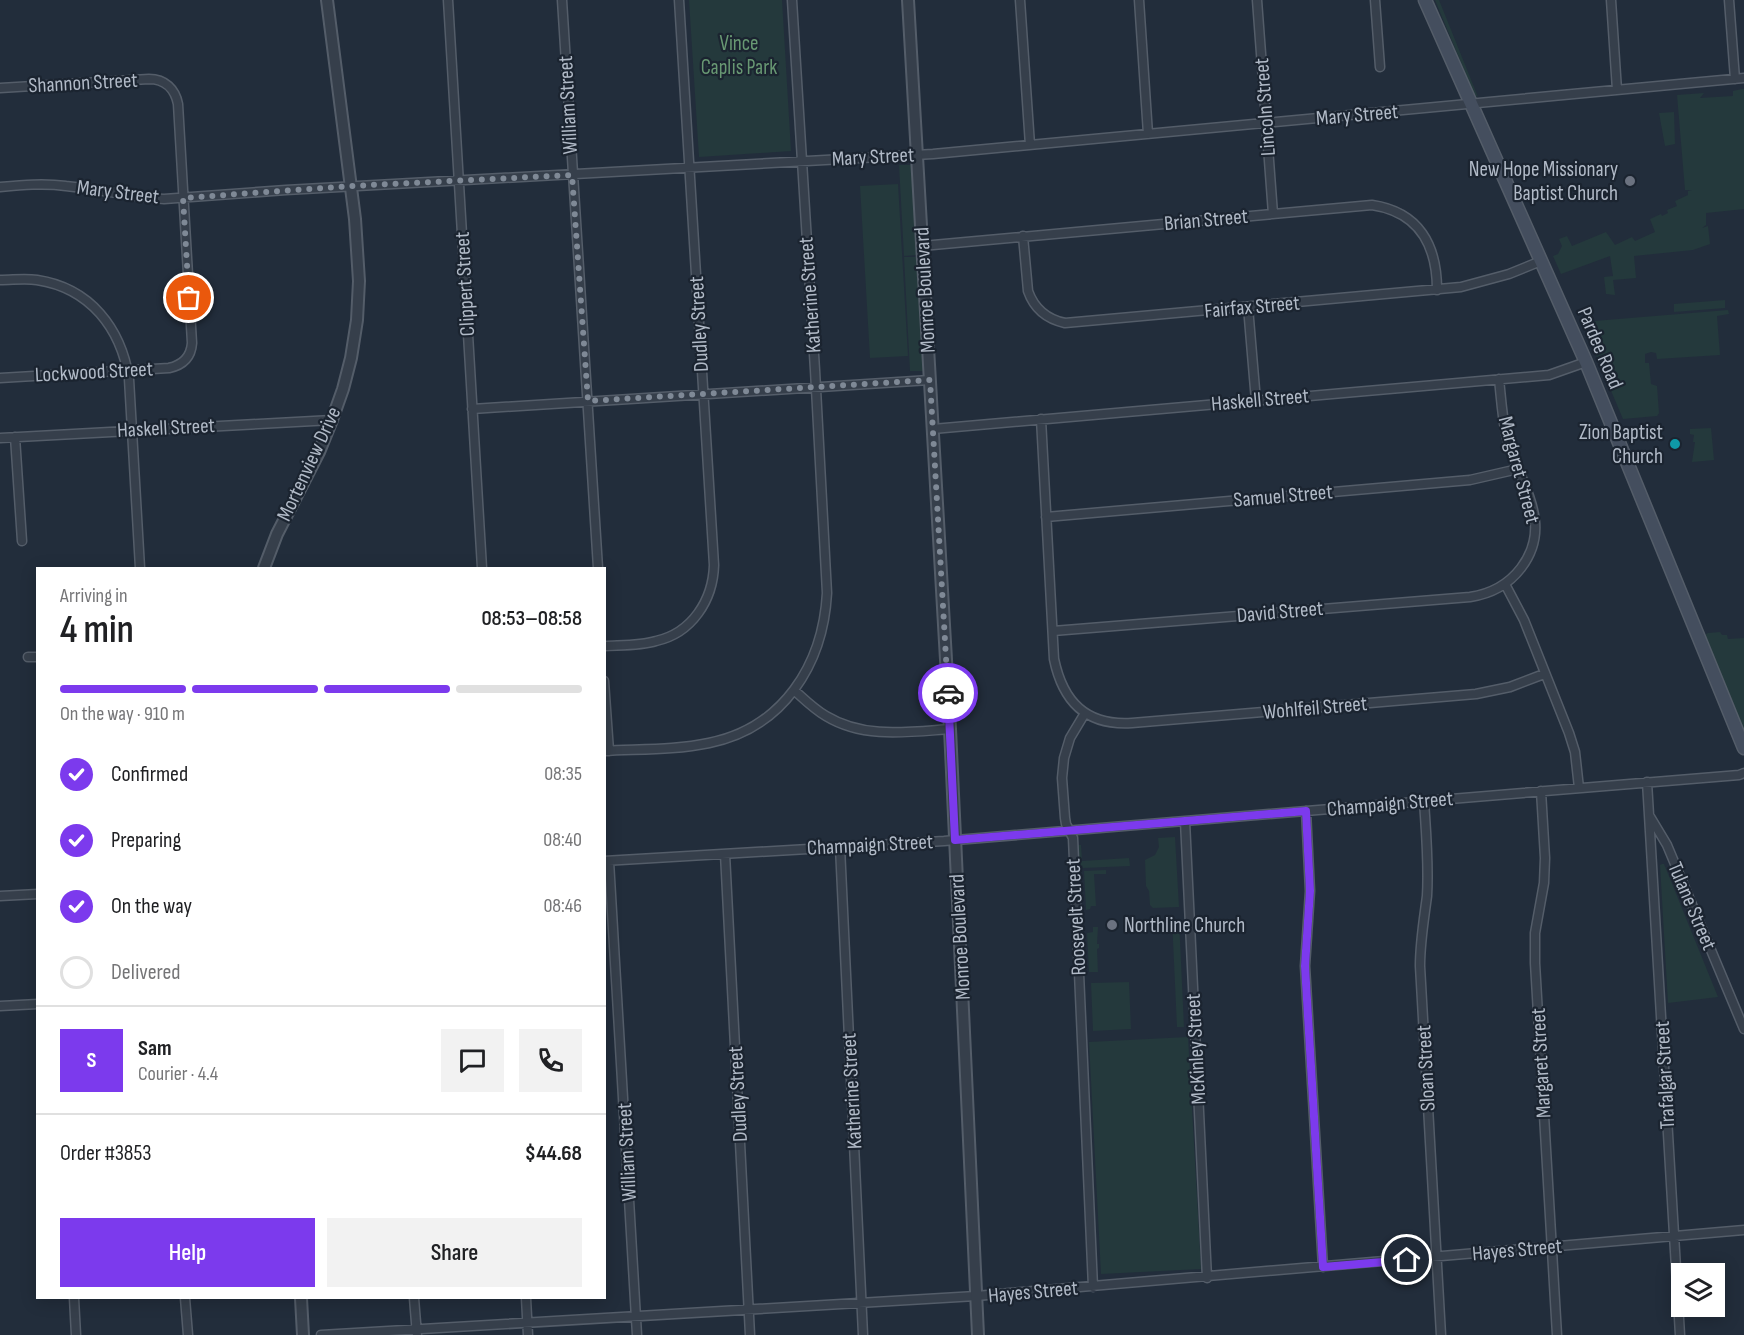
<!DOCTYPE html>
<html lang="en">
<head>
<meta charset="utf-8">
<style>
  body { margin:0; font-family:"Sofia Sans Condensed",sans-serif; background:#f2f2f2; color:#202124; height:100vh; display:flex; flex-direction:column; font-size:22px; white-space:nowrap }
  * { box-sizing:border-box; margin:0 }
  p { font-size:20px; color:#757577 }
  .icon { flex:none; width:33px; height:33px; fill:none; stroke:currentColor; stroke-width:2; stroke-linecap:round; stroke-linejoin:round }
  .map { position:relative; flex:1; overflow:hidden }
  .drawer { position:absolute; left:36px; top:567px; width:570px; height:732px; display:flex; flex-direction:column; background:#fff; border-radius:0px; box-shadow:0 3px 15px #0003 }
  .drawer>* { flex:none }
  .buttons { position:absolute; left:1671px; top:1263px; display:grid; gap:12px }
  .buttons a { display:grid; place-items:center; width:54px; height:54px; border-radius:0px; background:#fff; box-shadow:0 3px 15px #0003; font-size:30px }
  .pin { position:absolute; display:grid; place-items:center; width:51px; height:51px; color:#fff; margin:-26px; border:3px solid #fff; border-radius:50%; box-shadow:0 2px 6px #0007 }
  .courier { position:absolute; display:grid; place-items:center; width:60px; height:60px; margin:-30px; border:4px solid #7c3aed; border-radius:50%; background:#fff; color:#222; box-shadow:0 2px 8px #0007 }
  .headline em { font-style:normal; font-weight:600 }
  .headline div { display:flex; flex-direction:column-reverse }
  .headline { display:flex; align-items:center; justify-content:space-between; height:102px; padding:0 24px }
  h1 { font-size:39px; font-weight:600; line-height:45px }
  .bar { display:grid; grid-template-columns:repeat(4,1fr); gap:9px 6px; align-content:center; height:72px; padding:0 24px }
  .bar i { height:8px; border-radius:4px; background:#e0e0e0 }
  .bar .current { background:#7c3aed }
  .bar p { grid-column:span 4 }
  .line { display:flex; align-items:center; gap:15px; padding:0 24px; border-top:2px solid #e0e0e0 }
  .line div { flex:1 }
  .round { display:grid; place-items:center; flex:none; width:63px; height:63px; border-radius:0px; background:#f2f2f2 }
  ol { padding:0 24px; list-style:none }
  li { display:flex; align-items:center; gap:18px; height:66px }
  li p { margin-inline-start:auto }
  li .icon { padding:6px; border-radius:50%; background:#7c3aed; color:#fff; stroke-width:4 }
  li:last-child { color:#757577 }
  li i { width:33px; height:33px; border:3px solid #e0e0e0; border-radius:50% }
  .primary-button { display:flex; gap:12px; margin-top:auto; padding:12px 24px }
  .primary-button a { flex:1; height:69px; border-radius:0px; background:#7c3aed; color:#fff; font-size:24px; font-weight:600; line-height:69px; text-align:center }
  .primary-button a+a { background:#f2f2f2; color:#202124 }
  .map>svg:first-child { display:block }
</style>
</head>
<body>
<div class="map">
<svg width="1744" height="1335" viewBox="0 0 1744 1335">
  <rect width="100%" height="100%" fill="#222d3b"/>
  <path fill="#24393c" d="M689,0H782L791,151L699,157Z
    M1435,0H1439L1478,97L1474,94Z
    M1742,89H1744V209L1706,213V225L1702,228L1708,226L1710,244L1693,250L1634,256L1636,278L1613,280L1615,295L1606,294L1604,277L1613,276L1610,256L1561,274L1553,256L1558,254L1562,246L1559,239L1567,236L1572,246L1606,232L1615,245L1632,237L1635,241L1655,232L1650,219L1661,214L1662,216L1668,213L1667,210L1677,206L1675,201L1688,195V191L1692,190H1685L1677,95L1704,93L1700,98L1733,96V91Z
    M1674,112L1675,144L1665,146L1659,113Z
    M899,165H913L917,255L904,256Z
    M898,184L908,356L870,358L860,186Z
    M904,257H918L923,371H910Z
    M1725,300V308L1674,312V304Z
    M1728,310L1729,314L1717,316L1720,355L1657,359L1656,353L1651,352L1645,354V363H1649L1651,384L1657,386L1659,413L1657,416L1623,419L1582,322Z
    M1711,428L1714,460L1692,462L1695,442H1693L1694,435L1690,434V429Z
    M1720,632L1722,635H1727L1728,639L1744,638V730L1705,635L1708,633Z
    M1175,837L1179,907L1153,908L1150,905L1149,891L1146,886L1145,860L1155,855L1159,847L1158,838Z
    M1078,845H1081L1082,861L1129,858L1130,866L1083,868L1082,865V868H1079Z
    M1662,864H1664L1718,997L1668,1003L1660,865Z
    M1106,870V874H1094L1096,906H1091L1090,909L1086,910L1084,871Z
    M1172,919H1179L1184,1027H1177Z
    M1093,927H1098L1097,944H1099V948L1097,949L1098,972H1089L1087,933L1093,932Z
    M1129,982L1131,1029L1093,1031L1091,983Z
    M1188,1037L1201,1269L1101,1274L1089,1042Z"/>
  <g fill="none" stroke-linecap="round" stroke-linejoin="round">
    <g stroke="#545d69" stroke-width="11">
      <path id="minor" d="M448,0L482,568
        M562,0L598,568
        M1020,0L1030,145
        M1139,0L1148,134
        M1257,0L1273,214
        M1375,0L1380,67
        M1611,0L1617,90
        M1729,0L1735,79
        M0,88L149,79C165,79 175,89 178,104L192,343C191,357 183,365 169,368L0,378
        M0,187C22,185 44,183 66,186C99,189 131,197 164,199L286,190L933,154L1744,78
        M1023,236L1028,291C1034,308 1046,319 1065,323L1461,287L1509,274L1541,261
        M922,246L1372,205C1419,212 1437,245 1437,290
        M0,280C13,280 25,278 37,280C90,288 121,328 129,379L140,568
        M1248,307L1256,401
        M472,409L930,380
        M1041,419L1054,659C1063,702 1086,726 1132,723L1476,694L1510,687L1544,674
        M933,429L1549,375L1586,362
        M15,437L22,541
        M0,438L332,420
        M1046,517L1470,480L1518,469
        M1505,584L1524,620L1569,733L1575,752L1579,788
        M1053,631L1470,597C1490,594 1508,585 1521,568C1556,522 1517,481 1506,434C1502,416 1501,397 1499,379
        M604,646C621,645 640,646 656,641C692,633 713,600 714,565L679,0
        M28,657H38
        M604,681L609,751
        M794,690C804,699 814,709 826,716C864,739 908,732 950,729
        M1085,713L1070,738L1064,758L1062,778L1065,818L1066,824L1073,838L1093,1287
        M604,751C639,749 676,750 709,743C783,728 823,665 827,593L815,370L792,0
        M1647,782L1649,815L1667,845L1744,1029
        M1541,791L1545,858L1544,883L1535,933V963L1557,1335
        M1424,801C1426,832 1429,864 1427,896C1424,919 1420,942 1420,966L1441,1335
        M1306,811L1310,891L1305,966L1323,1267
        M1649,815L1680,1335
        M1185,821L1207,1278
        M840,847L863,1335
        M725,854L750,1335
        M604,861L944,841L1739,775L1744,773
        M609,861L637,1335
        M0,896L38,894
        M0,1006L38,1004
        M74,1298L76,1335
        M185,1298L188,1335
        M414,1298L417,1335
        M526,1298L528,1335
        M321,1335L976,1296L1744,1230"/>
    </g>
    <g stroke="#545d69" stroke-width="14">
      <path id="tertiary" d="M908,0L950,729L978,1335
        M264,568L277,534L319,452L332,420L343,389L351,358L357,320L359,281L355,219L327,0
        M301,1298L303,1335"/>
    </g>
    <g stroke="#545d69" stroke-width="15">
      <path id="secondary" d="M1425,0L1586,362L1744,748"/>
    </g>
    <use href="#minor" stroke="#363f4b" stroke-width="8"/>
    <use href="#tertiary" stroke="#363f4b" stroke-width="10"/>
    <use href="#secondary" stroke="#444e5e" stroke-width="12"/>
  </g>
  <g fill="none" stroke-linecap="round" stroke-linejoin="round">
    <path stroke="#7f8996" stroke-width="6" stroke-dasharray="0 10.8" d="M189,298L183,198L351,186L572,175L588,401L930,380L948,693"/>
    <path stroke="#7c3aed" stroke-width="8" d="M948,693L955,840L1306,811L1310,891L1305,966L1323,1267L1407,1260"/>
  </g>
  <g fill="#6b7280" stroke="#1b2430" stroke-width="2">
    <circle cx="1630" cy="181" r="6"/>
    <circle cx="1112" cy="925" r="6"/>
  </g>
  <circle fill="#0f9aa8" stroke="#1b2430" stroke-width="2" cx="1675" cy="444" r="6"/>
  <g text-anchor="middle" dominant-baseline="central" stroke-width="4.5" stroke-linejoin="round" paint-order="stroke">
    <g font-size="21" fill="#689873" stroke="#1b2430">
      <text x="739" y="43">Vince<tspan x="739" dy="24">Caplis Park</tspan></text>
    </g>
    <g font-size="21" fill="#b1bac7" stroke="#1b2430">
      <text transform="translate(83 83) rotate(-3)">Shannon Street</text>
      <text transform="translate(568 105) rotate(-93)">William Street</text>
      <text transform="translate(1265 107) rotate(-94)">Lincoln Street</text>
      <text transform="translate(1357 115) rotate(-5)">Mary Street</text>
      <text transform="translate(873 157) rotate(-3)">Mary Street</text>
      <text transform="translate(118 192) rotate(7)">Mary Street</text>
      <text transform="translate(1206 220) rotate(-5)">Brian Street</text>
      <text transform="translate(465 284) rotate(-93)">Clippert Street</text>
      <text transform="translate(925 290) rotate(-93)">Monroe Boulevard</text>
      <text transform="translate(810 295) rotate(-94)">Katherine Street</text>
      <text transform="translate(1252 307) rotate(-5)">Fairfax Street</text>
      <text transform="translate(699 324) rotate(-93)">Dudley Street</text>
      <text transform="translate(1600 348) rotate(67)">Pardee Road</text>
      <text transform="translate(94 372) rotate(-3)">Lockwood Street</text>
      <text transform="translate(1260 400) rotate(-5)">Haskell Street</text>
      <text transform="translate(166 428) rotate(-3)">Haskell Street</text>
      <text transform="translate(309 464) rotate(-65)">Mortenview Drive</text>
      <text transform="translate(1519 470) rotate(75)">Margaret Street</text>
      <text transform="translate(1283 496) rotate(-5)">Samuel Street</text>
      <text transform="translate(1280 612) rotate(-5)">David Street</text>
      <text transform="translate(1315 708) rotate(-5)">Wohlfeil Street</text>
      <text transform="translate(1390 804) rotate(-5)">Champaign Street</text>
      <text transform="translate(870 845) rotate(-3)">Champaign Street</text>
      <text transform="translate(1692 906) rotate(67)">Tulane Street</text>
      <text transform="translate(1076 917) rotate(-93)">Roosevelt Street</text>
      <text transform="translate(960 937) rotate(-93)">Monroe Boulevard</text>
      <text transform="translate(1196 1049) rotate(-93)">McKinley Street</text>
      <text transform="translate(1541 1063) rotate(-93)">Margaret Street</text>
      <text transform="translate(1426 1068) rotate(-93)">Sloan Street</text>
      <text transform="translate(1665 1075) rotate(-93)">Trafalgar Street</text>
      <text transform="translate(852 1091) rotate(-93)">Katherine Street</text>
      <text transform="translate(738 1094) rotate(-93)">Dudley Street</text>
      <text transform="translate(627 1152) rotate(-93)">William Street</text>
      <text transform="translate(1517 1250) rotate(-5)">Hayes Street</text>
      <text transform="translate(1033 1292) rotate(-5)">Hayes Street</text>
    </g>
    <g font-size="21" fill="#b1bac7" stroke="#1b2430" text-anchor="end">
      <text x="1618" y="169">New Hope Missionary<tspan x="1618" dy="24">Baptist Church</tspan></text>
      <text x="1663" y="432">Zion Baptist<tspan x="1663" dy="24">Church</tspan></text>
      <text x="1124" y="925" text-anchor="start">Northline Church</text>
    </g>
  </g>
</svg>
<div class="buttons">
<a><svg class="icon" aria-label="layers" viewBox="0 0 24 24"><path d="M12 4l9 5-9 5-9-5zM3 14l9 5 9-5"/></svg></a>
</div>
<div class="pin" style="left:189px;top:298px;background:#ea580c"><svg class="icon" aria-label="bag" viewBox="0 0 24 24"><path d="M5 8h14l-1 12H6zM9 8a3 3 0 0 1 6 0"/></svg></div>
<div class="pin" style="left:1407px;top:1260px;background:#1f2937"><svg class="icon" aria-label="home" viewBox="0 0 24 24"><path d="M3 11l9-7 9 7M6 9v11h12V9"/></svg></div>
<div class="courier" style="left:948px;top:693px"><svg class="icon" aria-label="car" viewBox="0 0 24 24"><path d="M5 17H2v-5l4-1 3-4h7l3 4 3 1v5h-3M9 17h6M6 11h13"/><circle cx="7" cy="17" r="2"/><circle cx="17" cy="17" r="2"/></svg></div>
<section class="drawer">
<div class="headline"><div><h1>4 min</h1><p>Arriving in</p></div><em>08:53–08:58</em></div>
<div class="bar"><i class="current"></i><i class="current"></i><i class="current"></i><i></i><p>On the way · 910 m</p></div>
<ol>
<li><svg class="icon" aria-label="check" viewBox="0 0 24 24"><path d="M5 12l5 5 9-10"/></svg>Confirmed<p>08:35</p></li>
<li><svg class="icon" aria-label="check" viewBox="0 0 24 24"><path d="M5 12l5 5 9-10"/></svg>Preparing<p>08:40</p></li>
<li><svg class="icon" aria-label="check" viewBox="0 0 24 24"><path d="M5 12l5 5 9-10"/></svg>On the way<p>08:46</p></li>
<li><i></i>Delivered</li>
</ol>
<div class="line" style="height:108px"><b class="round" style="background:#7c3aed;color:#fff">S</b><div><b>Sam</b><p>Courier · 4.4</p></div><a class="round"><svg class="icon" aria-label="chat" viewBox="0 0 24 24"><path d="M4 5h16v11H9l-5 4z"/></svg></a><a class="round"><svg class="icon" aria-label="phone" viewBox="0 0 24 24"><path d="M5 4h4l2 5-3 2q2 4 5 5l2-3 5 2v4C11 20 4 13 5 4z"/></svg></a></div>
<div class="line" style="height:78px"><div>Order #3853</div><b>$44.68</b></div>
<div class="primary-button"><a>Help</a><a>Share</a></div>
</section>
</div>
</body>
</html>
